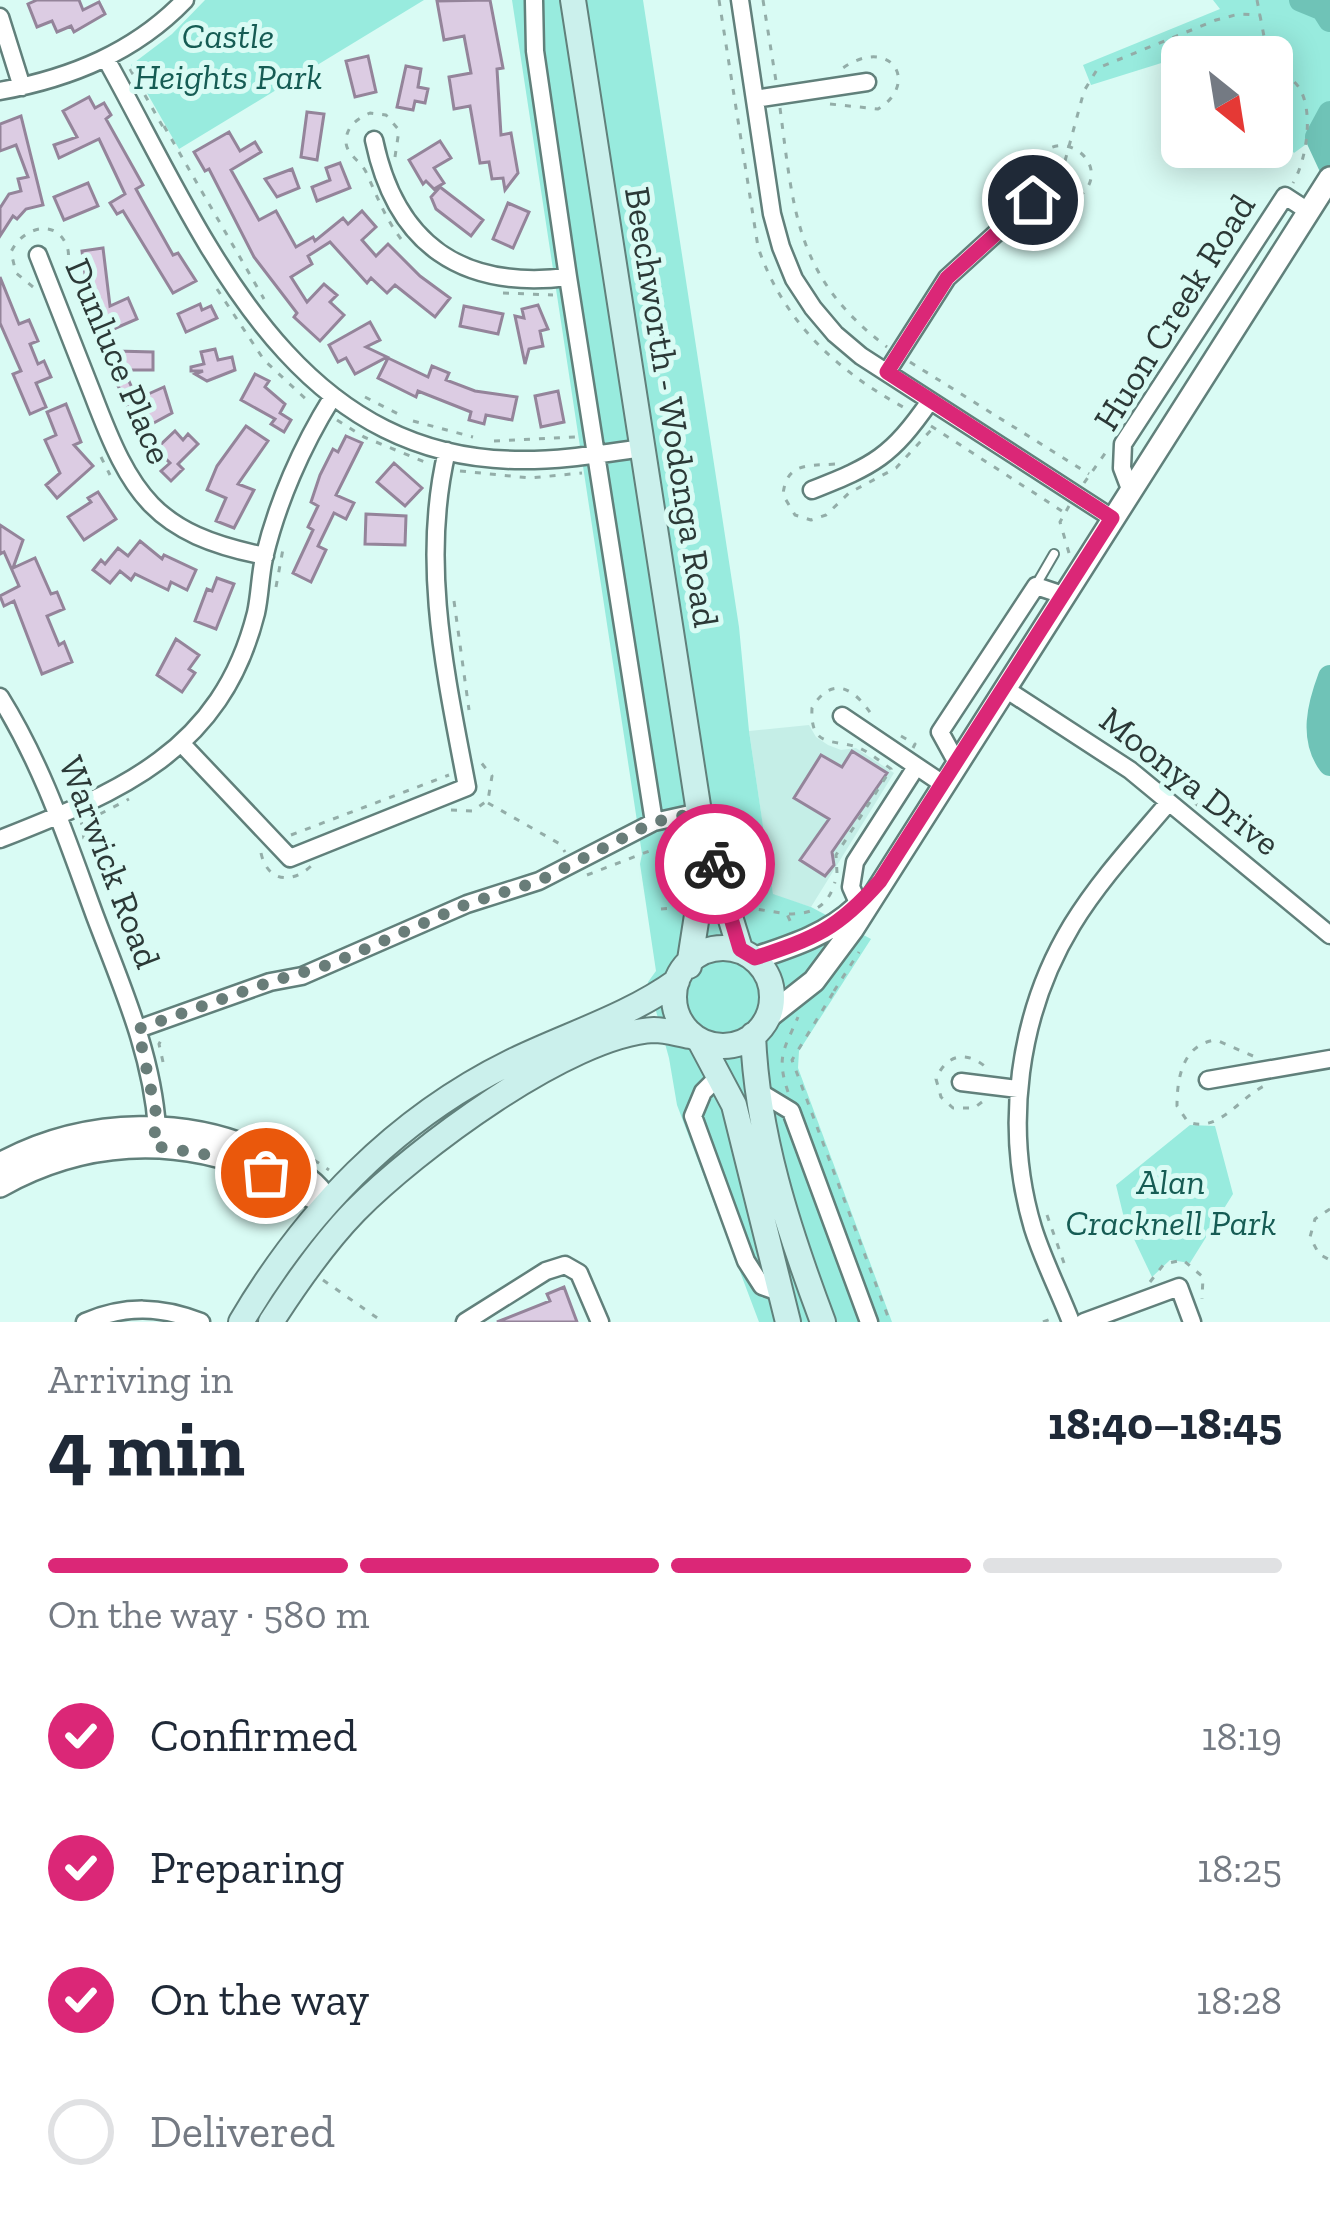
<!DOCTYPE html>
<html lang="en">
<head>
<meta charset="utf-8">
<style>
  body { margin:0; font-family:"Zilla Slab",serif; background:#f6f6f7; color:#1f2937; height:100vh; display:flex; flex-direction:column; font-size:45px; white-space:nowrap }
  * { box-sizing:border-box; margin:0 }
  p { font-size:39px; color:#747a83 }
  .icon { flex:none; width:66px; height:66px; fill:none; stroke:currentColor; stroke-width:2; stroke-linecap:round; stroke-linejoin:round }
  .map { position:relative; height:1322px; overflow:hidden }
  .panel { display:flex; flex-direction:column; background:#fff; flex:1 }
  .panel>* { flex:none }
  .needle { width:78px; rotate:150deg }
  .tools { position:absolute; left:1161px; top:36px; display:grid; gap:24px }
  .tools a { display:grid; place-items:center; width:132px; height:132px; border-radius:18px; background:#fff; box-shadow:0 6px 30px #0003; font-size:60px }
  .pin { position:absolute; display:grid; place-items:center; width:102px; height:102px; color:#fff; margin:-51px; border:6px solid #fff; border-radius:50%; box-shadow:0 3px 12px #0007 }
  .courier { position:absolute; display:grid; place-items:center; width:120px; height:120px; margin:-60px; border:9px solid #db2777; border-radius:50%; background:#fff; color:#222; box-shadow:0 3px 15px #0007 }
  .overview em { font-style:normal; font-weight:700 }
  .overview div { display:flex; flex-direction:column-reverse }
  .overview { display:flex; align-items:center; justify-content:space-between; height:204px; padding:0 48px }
  h1 { font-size:78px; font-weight:700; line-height:90px }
  .bar { display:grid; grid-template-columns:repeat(4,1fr); gap:18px 12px; align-content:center; height:144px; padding:0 48px }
  .bar i { height:15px; border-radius:9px; background:#e0e1e3 }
  .bar .selected { background:#db2777 }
  .bar p { grid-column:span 4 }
  ol { padding:0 48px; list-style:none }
  li { display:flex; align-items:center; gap:36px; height:132px }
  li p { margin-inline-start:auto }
  li .icon { padding:12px; border-radius:50%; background:#db2777; color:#fff; stroke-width:4 }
  li:last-child { color:#747a83 }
  li i { width:66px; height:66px; border:6px solid #e0e1e3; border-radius:50% }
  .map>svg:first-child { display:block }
</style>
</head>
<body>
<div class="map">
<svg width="1330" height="1322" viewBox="0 0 1330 1322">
  <rect width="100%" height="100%" fill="#d9fbf4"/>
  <path fill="#c5eee7" d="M809,725L816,737L828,745L841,750L856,748L894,773L811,907L773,895L749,731Z"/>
  <path fill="#98ebde" d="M205,0H424L179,149L131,65L172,34Z
    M512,0H643L739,627L749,731L773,894L811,907L871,939L799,1051L798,1068L892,1322H759L677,1105L669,1058L648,982L656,971L640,864L642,854Z
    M1213,0H1330V138L1316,137L1294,153L1272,126V57H1182V69L1171,60L1091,85L1083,65L1220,9Z
    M1190,1125L1215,1126L1233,1194L1190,1263L1170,1260L1152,1277L1124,1218L1116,1185Z"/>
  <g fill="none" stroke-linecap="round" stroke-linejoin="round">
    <path stroke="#6fc3b7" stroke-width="24" d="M1301,0L1323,9L1330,20
      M1330,113L1317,137L1330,165
      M1330,677C1319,706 1311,738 1330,764"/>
  </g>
  <path fill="#dccce3" stroke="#94849a" stroke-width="3" d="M37,0H79L83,10L99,2L105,14L74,32L71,26L57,32L52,21L37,27L28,4Z
    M490,0L503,68L497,69L501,135L511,133L518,173L505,190L503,178L492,179L489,162L480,163L470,106L454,109L449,77L471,73L464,36L444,40L437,1Z
    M368,56L376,92L355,97L346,61Z
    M406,66L421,69L418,87L428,89L425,103L415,101L413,110L397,107Z
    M89,97L95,108L104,103L111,115L106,119L143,185L136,189L142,200L173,255L178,253L196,281L173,293L123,211L117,214L110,203L125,194L99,139L59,158L54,145L77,137L63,111Z
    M307,112L324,114L317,160L301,157Z
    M21,116L43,205L26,209L17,219L13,216L0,236V208L9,194L21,191L18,179L28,177L16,145L0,151V124Z
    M229,132L240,151L255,142L261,152L231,170L259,220L276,211L296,247L313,237L315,241L343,218L348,224L362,211L376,227L362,240L376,256L388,244L420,276L450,298L435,317L395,285L387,293L371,278L367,283L330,242L308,256L312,264L291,277L307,302L324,284L337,295L330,302L344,315L320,341L294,317L297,313L254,257L209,169L205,171L194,152Z
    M440,141L451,158L434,168L444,183L434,189L426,181L423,184L409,160Z
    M340,163L350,188L317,201L312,187L330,180L326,168Z
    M292,169L299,188L277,197L265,179Z
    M88,183L98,206L64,220L54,197Z
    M440,187L483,220L471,236L436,209L431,197Z
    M508,203L529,212L513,248L493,239Z
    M103,248L110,306L128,298L137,319L100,335L90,312L82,251Z
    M0,277L19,324L29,320L38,341L30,344L38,364L44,361L51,377L36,383L46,407L30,414L13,374L21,371L0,323Z
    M200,304L202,310L211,306L217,318L186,332L178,314Z
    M538,305L548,329L540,331L543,346L529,349L525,364L515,316L524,318L522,309Z
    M464,306L503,314L498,334L460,326Z
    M370,322L380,340L366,347L387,357L355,374L346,358L338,362L329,345Z
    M114,347L116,351L153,352V370H124L137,399L164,387L172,413L139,431L113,375Z
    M215,349L218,360L232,357L235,370L207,381L195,374L203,371H191V367L204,364L201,352Z
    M388,358L428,377L432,366L449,373L446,380L475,391L517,397L512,420L486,415L484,424L469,420L471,412L418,391L416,397L378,378Z
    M255,374L269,381L265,387L285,404L280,413L291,420L284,432L271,424L275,419L241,400Z
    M558,391L564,422L541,427L535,396Z
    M66,404L81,442L74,445L93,466L57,498L46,485L60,473L45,440L56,435L47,412Z
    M246,426L268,441L238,484L254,490L234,528L216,521L226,498L207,490L217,466Z
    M175,431L183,440L188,434L198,444L178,464L183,469L171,481L161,471L170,463L156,449Z
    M346,436L362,443L336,495L354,503L346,519L334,513L318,546L326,550L311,582L293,573L313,530L308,527L318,506L311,502L320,475L333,449L338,452Z
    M394,463L422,488L405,506L377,482Z
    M98,492L116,519L84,540L68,517L91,502L88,498Z
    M366,514L406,516L405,545L365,544Z
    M0,525L23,540L13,568L35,558L51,594L57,592L64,609L47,616L59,645L64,642L72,662L42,674L14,601L4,606L0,596L19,586L4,552L0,554Z
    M140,541L162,559L164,555L196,570L187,590L171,582L168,590L135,574L131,580L120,571L110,583L93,570L101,560L105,564L118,548L128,556Z
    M217,578L234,584L216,629L195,621L207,589L212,591Z
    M176,639L199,655L189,669L195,673L182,692L157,675Z
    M852,751L887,773L832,852L834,865L825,876L800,860L829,819L794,798L821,755L842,767Z
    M564,1287L577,1322H497L550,1301L547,1294Z"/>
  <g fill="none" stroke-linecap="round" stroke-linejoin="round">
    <g stroke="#61807b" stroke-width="12">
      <path id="service" d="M1036,585L1054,554"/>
    </g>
    <g stroke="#61807b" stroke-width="21">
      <path id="minor" d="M740,0L772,214L781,247L794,279L813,308L835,334L861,356L1112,518
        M534,1L535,51L568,277L654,822
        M0,17L22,87
        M106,59C201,229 285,456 515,460C558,461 600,454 643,448
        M0,91C71,78 135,52 185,0
        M755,99L867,82
        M374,140C396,245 462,290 568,277
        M38,255C56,302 75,348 93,395C131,495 154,534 265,556
        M887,372L947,278L1061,174
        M1130,489L1122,468L1123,444L1285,196L1308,211
        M812,490C875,465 891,457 930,401
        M1004,688L1130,770L1330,935
        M0,697C43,766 67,840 95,916C121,985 152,1053 157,1128
        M842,716L943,784
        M182,744L290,858L467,787C446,676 420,563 447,451
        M956,761L940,732L1036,586L1063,595
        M0,839C119,792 221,752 256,613C260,595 260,576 264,558C277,503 302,446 332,398
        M859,905L851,887L855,862L916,767
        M138,1029L270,982L302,976L467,904L539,881L654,822L699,812
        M720,1075L703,1092L693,1116L746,1261L762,1286L779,1292
        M1208,1080L1330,1059
        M961,1082L1018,1089
        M758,1091L791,1111L869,1322
        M85,1322C125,1305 161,1306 201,1322
        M465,1322L546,1271L565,1265L579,1273L600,1322
        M1071,1322C1059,1291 1043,1260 1033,1228C1003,1128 1018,1014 1072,925C1099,881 1135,842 1169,802
        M1084,1322L1179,1287L1192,1322"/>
    </g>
    <g stroke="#61807b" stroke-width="26">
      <path id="tertiary" d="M756,958C792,946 827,935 856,908
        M767,1018L814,981L852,930L1330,178
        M0,1164C84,1118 195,1114 279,1162C300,1173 316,1181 328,1202
        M0,1186C82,1140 173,1134 261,1171C285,1181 302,1196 328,1202"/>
    </g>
    <g stroke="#61807b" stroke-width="28">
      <path id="secondary" d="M573,0L701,825L700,896L689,966
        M706,839L740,949
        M674 997a49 49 0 1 1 98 0a49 49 0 1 1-98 0Z
        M753,1035C757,1135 788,1229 823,1322
        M700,1041L734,1105L788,1322
        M241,1322C306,1212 395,1119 511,1062C566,1035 627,1017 677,981
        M271,1322C296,1283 323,1244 355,1211C414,1151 569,1034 654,1030C666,1030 678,1034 690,1036"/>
    </g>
    <path stroke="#93ada8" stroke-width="3" stroke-dasharray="6 9" stroke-linecap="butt" d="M719,0L758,247C783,321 836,370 903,407
      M763,0L776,81
      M1257,0L1268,57
      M1272,62C1280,71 1294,79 1300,89C1314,114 1306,161 1293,183
      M130,69L163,127
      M830,104L878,109C921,83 890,33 840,70
      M780,108C794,214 796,278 887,347
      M164,126L264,299
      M395,157L399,130L386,115L370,113C359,118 347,125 346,140C345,154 360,160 366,172C377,196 385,218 401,239
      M1065,161L1084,91L1098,68L1216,20L1239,14L1261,15
      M1028,183C1033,174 1034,164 1040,156C1063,128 1108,162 1085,191C1076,201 1061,201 1050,207
      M33,287L16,273L11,252C22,227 59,216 68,250C70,259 65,269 65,278
      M217,289L264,360L309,402
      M503,293L553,295
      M910,362L1089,474
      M365,397L404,417
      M337,420L364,437L427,463
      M413,421L473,437
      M931,426L1065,513
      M494,441L576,437
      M101,457L110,475
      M835,464C808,466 786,462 783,495L795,515L811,520L826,515L849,493L896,468L932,429
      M460,471L530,478L582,473
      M1084,483L1106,452
      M1069,553L1060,522L1069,506
      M276,587L283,549
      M454,601L469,710
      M901,736L915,744L913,748
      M1147,763L1213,818
      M488,803L560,844L565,852
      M451,810L473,811L488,800L492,776L479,760
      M100,814L129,799
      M81,819L84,839
      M291,835L449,775
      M261,853C267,881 291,885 311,866
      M837,873L836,855L891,769C881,762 868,751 857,747C832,739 810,748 812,708C833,672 857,691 873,717
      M587,875L652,850
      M744,907L787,914L792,925
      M661,909L676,908
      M789,914C814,914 828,906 835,882
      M834,991L859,952
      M833,993L792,1060L890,1322
      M1253,1056L1216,1040C1183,1044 1177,1077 1177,1106L1188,1122C1219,1133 1238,1099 1264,1086
      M163,1062L159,1044L163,1037
      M788,1092C776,1056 784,1050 798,1017
      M982,1102L974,1108H953L941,1097L936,1079C947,1052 969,1051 988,1069
      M314,1160L329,1170
      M1330,1209L1315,1219L1310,1237L1319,1254L1330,1260
      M1047,1215L1064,1263
      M323,1280L383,1322
      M1150,1282L1164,1264L1183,1260L1203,1277L1202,1299
      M1043,1322L1053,1318"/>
    <use href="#service" stroke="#fff" stroke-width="8"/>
    <use href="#minor" stroke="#fff" stroke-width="16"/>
    <use href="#tertiary" stroke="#fff" stroke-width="21"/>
    <use href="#secondary" stroke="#cbf0ec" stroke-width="24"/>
  </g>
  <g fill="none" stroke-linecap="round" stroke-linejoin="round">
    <path stroke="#697d79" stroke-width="12" stroke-dasharray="0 21.6" d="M266,1173L226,1158L154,1146L156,1113L138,1029L270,982L331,964L467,904L539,881L654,822L699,812L715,864"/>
    <path stroke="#db2777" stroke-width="15" d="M715,864L740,949L755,958C815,938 838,929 880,881L1112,518L887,372L947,278L1033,200"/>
  </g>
  <g text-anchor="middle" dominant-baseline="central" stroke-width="10" stroke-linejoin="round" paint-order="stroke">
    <g font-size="36" font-style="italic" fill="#165c54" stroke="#d9fbf4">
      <text x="228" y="35">Castle<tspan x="228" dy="41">Heights Park</tspan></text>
      <text x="1171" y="1181">Alan<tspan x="1171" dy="41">Cracknell Park</tspan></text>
    </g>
    <g font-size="36" fill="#2c3937" stroke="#d9fbf4">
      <text transform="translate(1174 312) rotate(-58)">Huon Creek Road</text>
      <text transform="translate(119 361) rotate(67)">Dunluce Place</text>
      <text transform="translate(672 407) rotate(81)">Beechworth - Wodonga Road</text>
      <text transform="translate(1190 781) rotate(38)">Moonya Drive</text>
      <text transform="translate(110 862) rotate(69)">Warwick Road</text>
    </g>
  </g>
</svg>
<div class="tools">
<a><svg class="needle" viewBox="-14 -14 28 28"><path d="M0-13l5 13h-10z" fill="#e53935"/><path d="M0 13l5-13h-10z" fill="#747a83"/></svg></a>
</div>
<div class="pin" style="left:266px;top:1173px;background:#ea580c"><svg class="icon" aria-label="bag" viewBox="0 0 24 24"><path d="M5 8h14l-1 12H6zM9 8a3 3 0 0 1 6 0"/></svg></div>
<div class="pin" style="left:1033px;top:200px;background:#1f2937"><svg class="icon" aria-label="home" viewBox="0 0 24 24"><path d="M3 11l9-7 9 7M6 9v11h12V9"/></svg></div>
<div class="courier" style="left:715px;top:864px"><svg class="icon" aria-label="bike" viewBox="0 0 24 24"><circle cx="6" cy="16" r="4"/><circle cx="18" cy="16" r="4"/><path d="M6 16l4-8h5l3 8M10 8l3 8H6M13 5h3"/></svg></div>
</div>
<section class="panel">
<div class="overview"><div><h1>4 min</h1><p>Arriving in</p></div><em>18:40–18:45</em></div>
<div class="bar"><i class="selected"></i><i class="selected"></i><i class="selected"></i><i></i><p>On the way · 580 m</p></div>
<ol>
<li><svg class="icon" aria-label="check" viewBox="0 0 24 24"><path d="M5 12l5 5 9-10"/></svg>Confirmed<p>18:19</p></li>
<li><svg class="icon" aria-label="check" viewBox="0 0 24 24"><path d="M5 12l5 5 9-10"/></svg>Preparing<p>18:25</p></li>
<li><svg class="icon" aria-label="check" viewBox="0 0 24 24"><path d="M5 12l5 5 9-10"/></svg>On the way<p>18:28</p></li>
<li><i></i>Delivered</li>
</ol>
</section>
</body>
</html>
